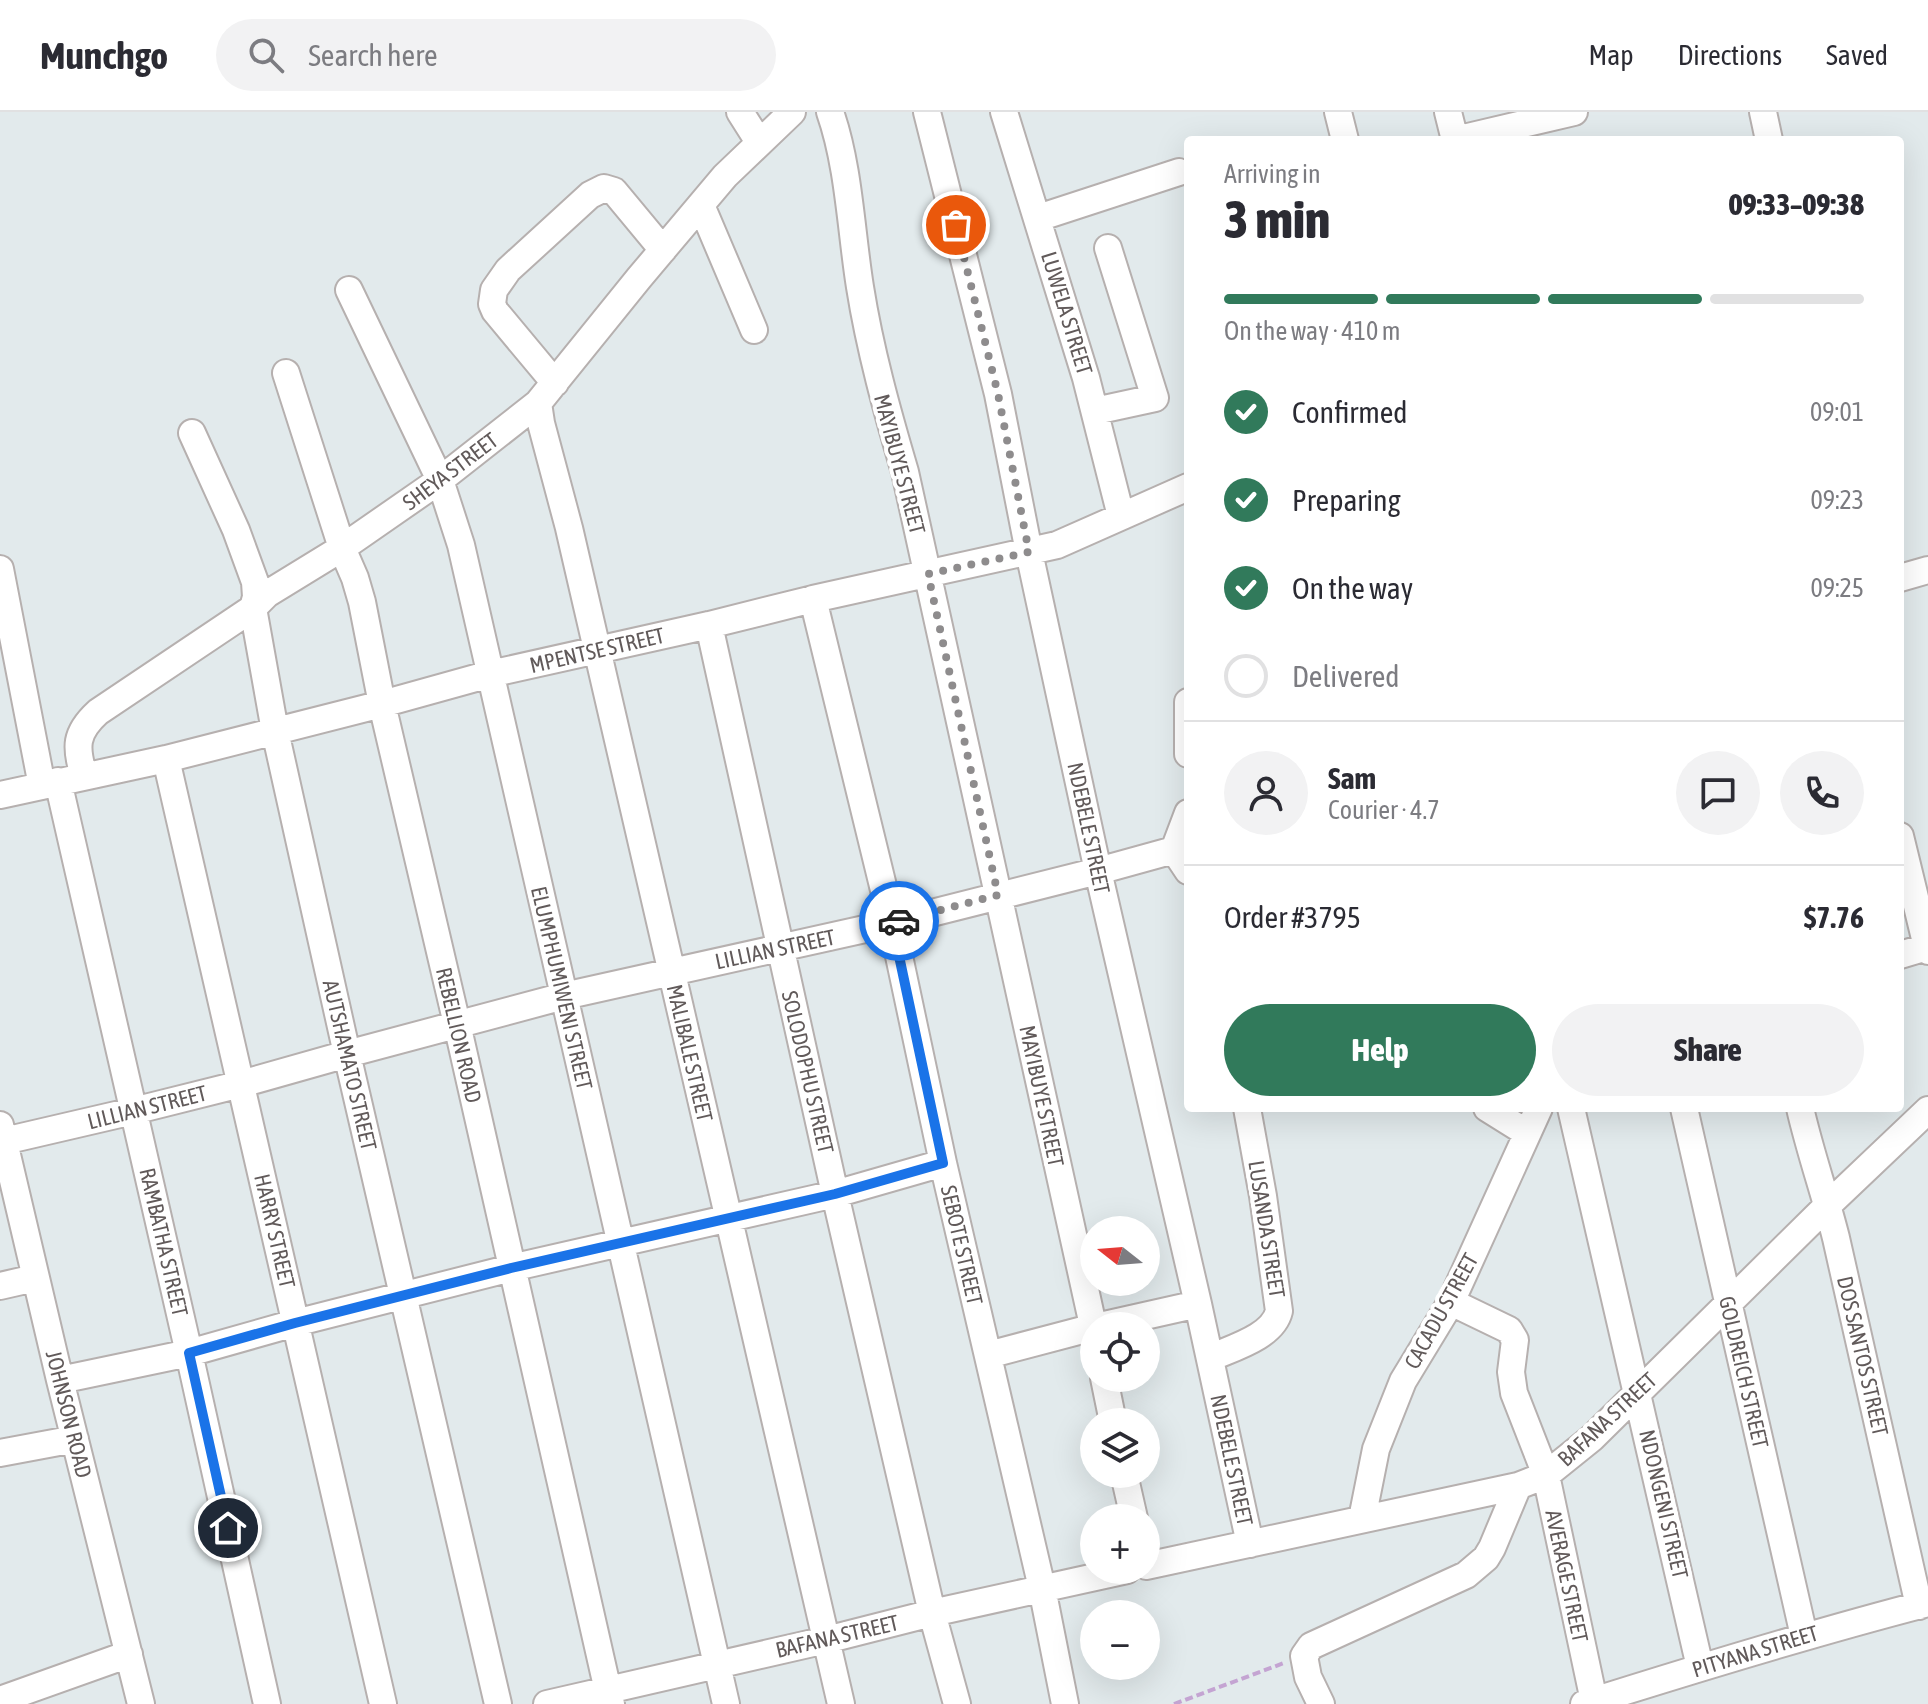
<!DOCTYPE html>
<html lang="en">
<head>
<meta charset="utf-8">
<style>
  body { margin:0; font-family:"Asap Condensed",sans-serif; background:#f2f2f3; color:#2b2b33; height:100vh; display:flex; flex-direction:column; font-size:30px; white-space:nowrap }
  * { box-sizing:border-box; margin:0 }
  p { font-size:26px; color:#7c7c81 }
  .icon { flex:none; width:44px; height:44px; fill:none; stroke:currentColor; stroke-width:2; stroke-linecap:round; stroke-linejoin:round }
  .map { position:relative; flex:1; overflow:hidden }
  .side { position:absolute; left:1184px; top:24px; width:720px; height:976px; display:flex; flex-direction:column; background:#fff; border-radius:8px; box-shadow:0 8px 32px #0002 }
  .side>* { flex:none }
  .needle { width:52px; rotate:287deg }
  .tools { position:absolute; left:1080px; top:1104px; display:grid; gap:16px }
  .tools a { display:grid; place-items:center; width:80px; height:80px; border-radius:50%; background:#fff; box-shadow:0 8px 32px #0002; font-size:40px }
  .pin { position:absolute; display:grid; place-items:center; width:68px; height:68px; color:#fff; margin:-34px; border:4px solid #fff; border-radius:50%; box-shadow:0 2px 8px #0007 }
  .courier { position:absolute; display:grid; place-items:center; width:80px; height:80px; margin:-40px; border:6px solid #1a73e8; border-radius:50%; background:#fff; color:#222; box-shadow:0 2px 10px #0007 }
  .overview em { font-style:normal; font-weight:800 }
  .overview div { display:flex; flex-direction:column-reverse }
  .overview { display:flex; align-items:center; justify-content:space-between; height:136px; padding:0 40px }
  h1 { font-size:52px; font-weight:800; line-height:60px }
  .bar { display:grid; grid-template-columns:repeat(4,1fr); gap:12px 8px; align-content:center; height:96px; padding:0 40px }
  .bar i { height:10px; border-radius:6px; background:#e1e1e2 }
  .bar .current { background:#317a5b }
  .bar p { grid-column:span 4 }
  .line { display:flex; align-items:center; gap:20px; padding:0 40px; border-top:2px solid #e1e1e2 }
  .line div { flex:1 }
  .round { display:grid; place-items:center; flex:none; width:84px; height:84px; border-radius:42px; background:#f2f2f3 }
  ol { padding:0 40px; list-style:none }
  li { display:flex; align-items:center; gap:24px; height:88px }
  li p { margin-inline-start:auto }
  li .icon { padding:8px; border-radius:50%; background:#317a5b; color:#fff; stroke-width:4 }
  li:last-child { color:#7c7c81 }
  li i { width:44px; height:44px; border:4px solid #e1e1e2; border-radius:50% }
  .button { display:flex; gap:16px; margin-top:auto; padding:16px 40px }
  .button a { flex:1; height:92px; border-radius:48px; background:#317a5b; color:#fff; font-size:32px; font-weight:800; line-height:92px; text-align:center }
  .button a+a { background:#f2f2f3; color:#2b2b33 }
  header { display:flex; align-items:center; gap:48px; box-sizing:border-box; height:112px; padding:0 40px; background:#fff; border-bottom:2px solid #e1e1e2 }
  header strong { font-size:38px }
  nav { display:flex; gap:44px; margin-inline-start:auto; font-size:28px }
  .search { width:560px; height:72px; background:#f2f2f3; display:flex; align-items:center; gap:20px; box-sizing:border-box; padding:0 28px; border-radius:44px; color:#7c7c81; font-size:30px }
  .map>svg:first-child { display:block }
</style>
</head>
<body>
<header>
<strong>Munchgo</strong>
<div class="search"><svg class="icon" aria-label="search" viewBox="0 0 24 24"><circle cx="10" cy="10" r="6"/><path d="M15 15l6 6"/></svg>Search here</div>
<nav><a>Map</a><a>Directions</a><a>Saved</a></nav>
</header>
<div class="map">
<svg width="1928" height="1592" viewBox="0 0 1928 1592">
  <rect width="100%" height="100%" fill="#e2eaec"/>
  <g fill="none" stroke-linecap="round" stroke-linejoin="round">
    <g stroke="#b6b0af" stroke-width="30">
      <path id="minor" d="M740,0L759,30
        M830,0C849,54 851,119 860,175C870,238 887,299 905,360L1094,1218
        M927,0L998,282L1029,440L1098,759L1198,1192L1250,1432
        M1004,0L1086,266L1121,404
        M1338,0L1345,28
        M1448,0L1455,28
        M1763,0L1769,28
        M1455,28L1574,0
        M701,93L754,218
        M1038,106L1179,60
        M349,178L440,368L461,433L726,1592
        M286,261L342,436L355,466L362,490L382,592L457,912L611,1592
        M555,271L495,199L492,192L494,178L508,158L590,83L604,76L614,79L663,138
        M538,291L541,311L569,416L841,1592
        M1095,299L1155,286L1108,136
        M192,321L236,418L255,470L256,485L253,496L275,619L347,942L498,1592
        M0,457L42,674
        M1900,466L1928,458
        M813,487L892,811L943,1051L1042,1476L1065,1592
        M709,513L835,1082L932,1501L957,1592
        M1188,590V642
        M166,647L383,1592
        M84,664C75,635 75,621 98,600L253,496L267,482L342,436L440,368L538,291L639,166L725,64L792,0
        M58,669L189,1241L267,1592
        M0,683L166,647L382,592L490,562L709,513L813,487L1057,433L1188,375
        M1900,724L1928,839
        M1174,738L1188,701
        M1174,738L1188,759
        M1900,843L1927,835
        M1487,996L1527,1021
        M1571,996L1700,1555
        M1684,996L1804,1524
        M1800,996C1810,1040 1825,1082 1836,1126L1919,1494
        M0,1013L60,1268L141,1592
        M4,1029L133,999L241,972L347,942L564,884L892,811L1098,759L1174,738
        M0,1174L35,1166
        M1451,1190L1509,1218L1515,1228L1511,1260L1514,1281L1546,1363L1594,1589
        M1100,1214L1198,1192
        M988,1243L1094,1215
        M1210,1246C1232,1236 1273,1225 1279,1199L1263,1084L1247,996
        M1104,1266L1113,1310
        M60,1268L189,1241L295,1211L511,1156L835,1082L943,1051
        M0,1341L75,1327
        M1124,1362L1134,1406
        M1362,1407L1376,1337L1403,1269L1451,1190L1539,996
        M1146,1454L1518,1374L1546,1363L1592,1326L1828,1093L1928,998
        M0,1588L129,1542
        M547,1592L826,1528L932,1501L1127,1458
        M1321,1592L1308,1565L1304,1544L1311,1534L1466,1463L1486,1446L1492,1436L1518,1374
        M1584,1592C1698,1556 1812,1521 1928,1491"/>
    </g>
    <path stroke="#c4a4d2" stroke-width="4" stroke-dasharray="8 4" stroke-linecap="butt" d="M1174,1592L1284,1551"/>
    <use href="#minor" stroke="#fff" stroke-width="26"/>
  </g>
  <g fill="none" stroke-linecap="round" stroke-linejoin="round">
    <path stroke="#8e8c8d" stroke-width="8" stroke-dasharray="0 14.4" d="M899,809L998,783L928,462L1029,440L998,282L956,113"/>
    <path stroke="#1a73e8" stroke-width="10" d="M228,1416L189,1241L295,1211L511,1156L835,1082L943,1051L892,811L899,809"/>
  </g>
  <g text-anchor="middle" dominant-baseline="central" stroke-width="8" stroke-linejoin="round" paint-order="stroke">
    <g font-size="22" fill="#615a5a" stroke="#fff">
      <text transform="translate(1067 201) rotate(73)">LUWELA STREET</text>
      <text transform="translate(900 352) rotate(75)">MAYIBUYE STREET</text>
      <text transform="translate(450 359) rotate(-37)">SHEYA STREET</text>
      <text transform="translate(597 538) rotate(-13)">MPENTSE STREET</text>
      <text transform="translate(1089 716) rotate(78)">NDEBELE STREET</text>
      <text transform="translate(775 837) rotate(-12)">LILLIAN STREET</text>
      <text transform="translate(562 876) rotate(77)">ELUMPHUMIWENI STREET</text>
      <text transform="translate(459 923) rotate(77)">REBELLION ROAD</text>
      <text transform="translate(690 941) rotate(77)">MALIBALE STREET</text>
      <text transform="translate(350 953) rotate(77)">AUTSHAMATO STREET</text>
      <text transform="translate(808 960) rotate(77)">SOLODOPHU STREET</text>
      <text transform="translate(1042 984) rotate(78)">MAYIBUYE STREET</text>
      <text transform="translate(147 995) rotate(-14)">LILLIAN STREET</text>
      <text transform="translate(1267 1117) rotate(81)">LUSANDA STREET</text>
      <text transform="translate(275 1119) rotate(77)">HARRY STREET</text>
      <text transform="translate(164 1130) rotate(77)">RAMBATHA STREET</text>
      <text transform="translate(962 1133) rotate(77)">SEBOTE STREET</text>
      <text transform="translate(1441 1199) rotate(-61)">CACADU STREET</text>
      <text transform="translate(1863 1244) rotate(77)">DOS SANTOS STREET</text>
      <text transform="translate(1744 1260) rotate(77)">GOLDREICH STREET</text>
      <text transform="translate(69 1302) rotate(76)">JOHNSON ROAD</text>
      <text transform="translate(1607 1307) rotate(-43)">BAFANA STREET</text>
      <text transform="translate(1232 1348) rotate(78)">NDEBELE STREET</text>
      <text transform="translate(1664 1392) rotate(77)">NDONGENI STREET</text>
      <text transform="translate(1567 1464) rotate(78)">AVERAGE STREET</text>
      <text transform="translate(837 1524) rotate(-13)">BAFANA STREET</text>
      <text transform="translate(1755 1539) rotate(-17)">PITYANA STREET</text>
    </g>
  </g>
</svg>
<div class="tools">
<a><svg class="needle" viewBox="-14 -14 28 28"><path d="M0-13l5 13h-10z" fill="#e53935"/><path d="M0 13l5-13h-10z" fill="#7c7c81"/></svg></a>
<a><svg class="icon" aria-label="locate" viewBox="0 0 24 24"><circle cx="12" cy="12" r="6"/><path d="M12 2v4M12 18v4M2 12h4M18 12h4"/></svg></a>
<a><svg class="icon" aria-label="layers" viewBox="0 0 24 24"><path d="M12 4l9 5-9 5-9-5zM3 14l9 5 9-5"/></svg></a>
<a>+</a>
<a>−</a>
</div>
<div class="pin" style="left:956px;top:113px;background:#ea580c"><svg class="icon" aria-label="bag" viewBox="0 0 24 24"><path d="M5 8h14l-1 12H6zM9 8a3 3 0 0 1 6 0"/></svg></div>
<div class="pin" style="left:228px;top:1416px;background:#1f2937"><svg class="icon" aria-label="home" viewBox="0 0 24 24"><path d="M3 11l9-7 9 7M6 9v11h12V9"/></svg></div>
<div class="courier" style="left:899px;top:809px"><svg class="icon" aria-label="car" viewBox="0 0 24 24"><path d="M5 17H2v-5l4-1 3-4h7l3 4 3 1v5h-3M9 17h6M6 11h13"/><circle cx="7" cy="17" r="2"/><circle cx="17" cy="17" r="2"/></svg></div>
<section class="side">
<div class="overview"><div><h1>3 min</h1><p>Arriving in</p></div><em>09:33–09:38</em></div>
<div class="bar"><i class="current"></i><i class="current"></i><i class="current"></i><i></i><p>On the way · 410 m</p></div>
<ol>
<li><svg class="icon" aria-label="check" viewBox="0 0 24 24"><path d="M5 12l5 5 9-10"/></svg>Confirmed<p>09:01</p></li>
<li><svg class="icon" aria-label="check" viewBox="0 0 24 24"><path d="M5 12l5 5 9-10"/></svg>Preparing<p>09:23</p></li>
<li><svg class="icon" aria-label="check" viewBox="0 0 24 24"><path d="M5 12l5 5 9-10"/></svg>On the way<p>09:25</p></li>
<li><i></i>Delivered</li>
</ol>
<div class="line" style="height:144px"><a class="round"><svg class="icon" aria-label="person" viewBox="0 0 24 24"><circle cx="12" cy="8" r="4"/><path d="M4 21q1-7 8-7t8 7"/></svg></a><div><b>Sam</b><p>Courier · 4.7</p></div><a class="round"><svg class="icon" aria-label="chat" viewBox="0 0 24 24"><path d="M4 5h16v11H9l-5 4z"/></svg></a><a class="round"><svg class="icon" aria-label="phone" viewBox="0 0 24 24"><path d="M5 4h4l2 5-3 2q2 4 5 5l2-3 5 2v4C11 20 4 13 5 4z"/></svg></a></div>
<div class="line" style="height:104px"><div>Order #3795</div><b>$7.76</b></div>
<div class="button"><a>Help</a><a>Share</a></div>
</section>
</div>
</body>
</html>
